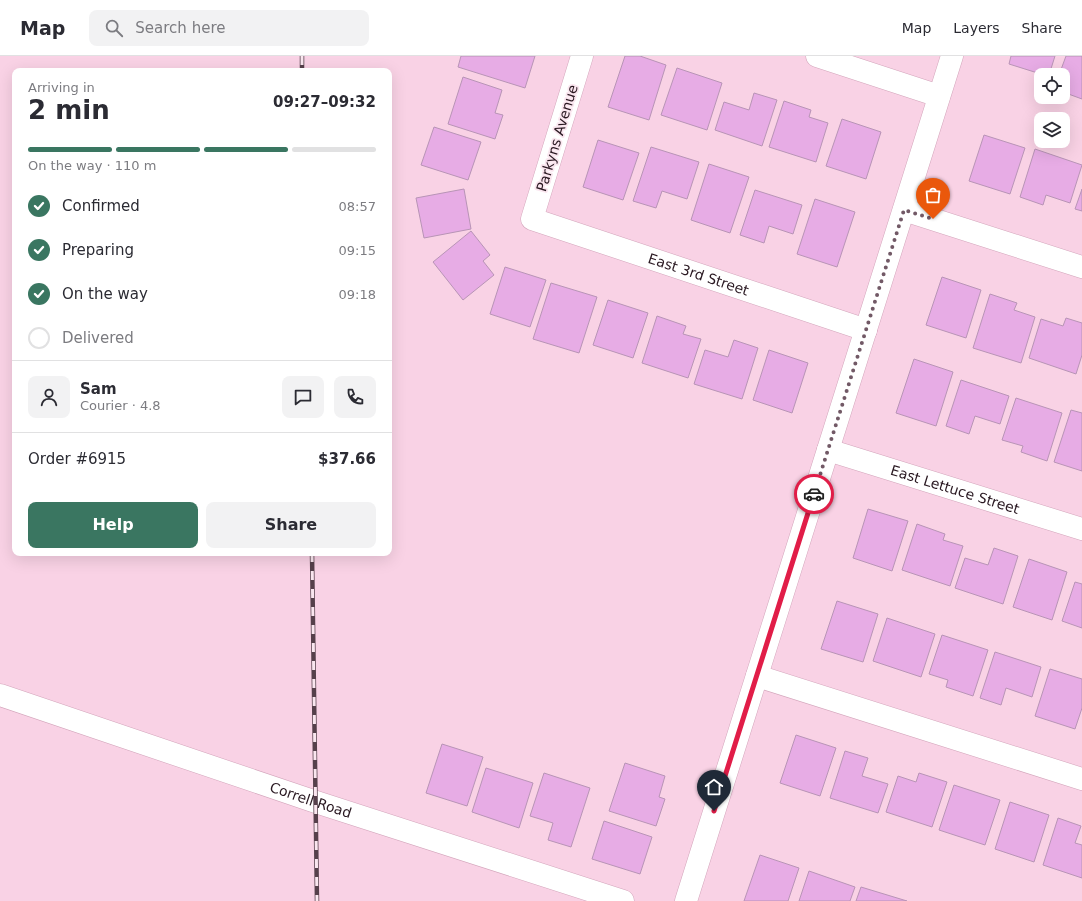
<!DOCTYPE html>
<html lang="en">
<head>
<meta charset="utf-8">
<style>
  body { margin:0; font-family:"DejaVu Sans",sans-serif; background:#f2f2f3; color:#2b2b33; height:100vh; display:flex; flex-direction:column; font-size:15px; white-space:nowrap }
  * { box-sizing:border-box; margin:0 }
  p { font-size:13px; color:#7c7c81 }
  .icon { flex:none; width:22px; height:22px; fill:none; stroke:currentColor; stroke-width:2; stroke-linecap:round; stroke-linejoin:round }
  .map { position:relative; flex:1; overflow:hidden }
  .side { position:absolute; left:12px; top:12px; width:380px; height:488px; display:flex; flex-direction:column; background:#fff; border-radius:8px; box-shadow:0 4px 16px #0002 }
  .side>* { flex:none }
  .buttons { position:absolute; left:1034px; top:12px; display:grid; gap:8px }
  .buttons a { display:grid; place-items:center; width:36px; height:36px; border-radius:8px; background:#fff; box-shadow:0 4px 16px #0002; font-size:20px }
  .pin { position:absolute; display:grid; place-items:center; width:34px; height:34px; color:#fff; margin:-41px -17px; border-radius:50% 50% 50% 0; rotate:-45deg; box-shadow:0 0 4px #0007 }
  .pin .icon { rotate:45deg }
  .courier { position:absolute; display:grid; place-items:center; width:40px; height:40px; margin:-20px; border:3px solid #e11d48; border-radius:50%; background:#fff; color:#222; box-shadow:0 1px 5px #0007 }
  .overview em { font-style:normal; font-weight:700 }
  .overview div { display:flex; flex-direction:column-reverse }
  .overview { display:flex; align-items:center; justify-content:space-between; height:68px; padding:0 16px }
  h1 { font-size:26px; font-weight:700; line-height:30px }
  .bar { display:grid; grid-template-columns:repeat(4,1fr); gap:6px 4px; align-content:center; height:48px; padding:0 16px }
  .bar i { height:5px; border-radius:3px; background:#e1e1e2 }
  .bar .selected { background:#3a7661 }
  .bar p { grid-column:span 4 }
  .line { display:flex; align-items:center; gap:10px; padding:0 16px; border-top:1px solid #e1e1e2 }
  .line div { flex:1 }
  .round { display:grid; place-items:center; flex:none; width:42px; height:42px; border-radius:8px; background:#f2f2f3 }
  ol { padding:0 16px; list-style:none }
  li { display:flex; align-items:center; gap:12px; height:44px }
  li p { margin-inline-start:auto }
  li .icon { padding:4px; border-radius:50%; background:#3a7661; color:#fff; stroke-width:4 }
  li:last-child { color:#7c7c81 }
  li i { width:22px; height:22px; border:2px solid #e1e1e2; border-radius:50% }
  .button { display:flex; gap:8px; margin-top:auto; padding:8px 16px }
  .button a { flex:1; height:46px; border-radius:8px; background:#3a7661; color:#fff; font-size:16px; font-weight:700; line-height:46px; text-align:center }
  .button a+a { background:#f2f2f3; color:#2b2b33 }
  header { display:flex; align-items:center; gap:24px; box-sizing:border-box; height:56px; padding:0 20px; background:#fff; border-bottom:1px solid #e1e1e2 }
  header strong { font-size:19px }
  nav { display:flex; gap:22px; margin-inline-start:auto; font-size:14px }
  .search { width:280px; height:36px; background:#f2f2f3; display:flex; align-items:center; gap:10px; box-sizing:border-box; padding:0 14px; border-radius:8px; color:#7c7c81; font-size:15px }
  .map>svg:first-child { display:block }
</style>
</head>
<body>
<header>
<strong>Map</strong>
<div class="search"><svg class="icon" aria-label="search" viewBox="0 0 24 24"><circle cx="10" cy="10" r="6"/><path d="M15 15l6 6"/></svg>Search here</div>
<nav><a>Map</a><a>Layers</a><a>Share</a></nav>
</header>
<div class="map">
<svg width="1082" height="845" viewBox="0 0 1082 845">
  <rect width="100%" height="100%" fill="#f9d2e5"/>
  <path fill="#e7ace5" stroke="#b894b6" d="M461,0H535L525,32L458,11Z
    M625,0H640L666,9L649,64L608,51Z
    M1011,0H1055L1049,19H1044L1009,8Z
    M1066,0H1082V43L1063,36V19H1059Z
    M677,12L722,27L707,74L661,59Z
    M463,21L502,34L495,57L503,59L495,83L448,68Z
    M754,37L777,44L762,90L715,74L724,46L749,54Z
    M784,45L811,54L809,61L828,67L816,106L769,91Z
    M842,63L881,76L866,123L826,110Z
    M434,71L481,86L468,124L421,109Z
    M984,79L1025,92L1010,138L969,125Z
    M598,84L639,97L623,144L583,131Z
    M651,91L699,106L687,143L662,135L656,152L633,145Z
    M1035,93L1082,109L1070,147L1046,139L1043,149L1020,141Z
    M709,108L749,121L730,177L691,164Z
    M464,133L471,173L424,182L416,142Z
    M1082,133V155L1075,153Z
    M755,134L802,149L793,178L769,170L764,187L740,179Z
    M815,143L855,156L837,211L797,198Z
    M471,175L490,199L483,205L494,219L463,244L433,206Z
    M505,211L546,224L530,271L490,258Z
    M942,221L981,234L966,282L926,269Z
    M551,227L597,241L579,297L533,283Z
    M990,238L1017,247L1014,254L1035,261L1021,307L973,292Z
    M608,244L648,257L633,302L593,289Z
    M657,260L686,270L683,278L701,283L688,322L642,307Z
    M1066,262L1082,267V299L1076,318L1029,302L1041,263L1063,270Z
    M734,284L758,292L742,343L694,328L705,294L728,301Z
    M769,294L808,307L792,357L753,344Z
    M914,303L953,316L936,370L896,357Z
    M961,324L1009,340L1000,368L975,360L969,378L946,370Z
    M1016,342L1062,357L1047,405L1021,396L1023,390L1002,384Z
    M1071,354L1082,357V415L1054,406Z
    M868,453L908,465L892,515L853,502Z
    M917,468L945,478L943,484L963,490L950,530L902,514Z
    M994,492L1018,500L1003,548L955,532L965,502L988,509Z
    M1029,503L1067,516L1052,564L1013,551Z
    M1075,526L1082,528V572L1062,565Z
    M837,545L878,558L863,606L821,593Z
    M887,562L935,578L921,621L873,605Z
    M942,579L988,594L973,640L946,631L948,624L929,618Z
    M995,596L1041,611L1032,641L1006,632L1001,649L980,642Z
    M1050,613L1082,623V652L1075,673L1035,660Z
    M796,679L836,692L820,740L780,727Z
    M442,688L483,701L467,750L426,737Z
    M845,695L868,702L862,720L888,728L878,757L830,742Z
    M625,707L665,720L659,741L665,743L656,770L609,755Z
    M486,712L533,727L519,772L472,756Z
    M544,717L590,732L571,791L548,784L553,767L530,760Z
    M919,717L947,726L932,771L886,756L898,720L916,726Z
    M954,729L1000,744L985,789L939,774Z
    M1010,746L1049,759L1034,806L995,793Z
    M1058,762L1081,770L1075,787L1082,789V822L1043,809Z
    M604,765L652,781L640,818L592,803Z
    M760,799L799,812L788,845H744Z
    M809,815L855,831L850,845H799Z
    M861,831L907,845H856Z"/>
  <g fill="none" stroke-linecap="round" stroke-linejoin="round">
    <g stroke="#d3a5bb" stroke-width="23">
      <g id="street">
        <path id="s1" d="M582,0L532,163L866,274"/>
        <path d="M817,0L939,40"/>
        <path d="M904,154L1082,211"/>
        <path id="s2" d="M828,394L1082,473"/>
        <path d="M757,620L1082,723"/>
      </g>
    </g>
    <g stroke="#d3a5bb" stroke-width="23">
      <g id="secondary">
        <path id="s3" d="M0,639L316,746L623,845"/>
        <path d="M686,845L952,0"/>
      </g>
    </g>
    <use href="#street" stroke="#fff" stroke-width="22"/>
    <use href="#secondary" stroke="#fff" stroke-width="22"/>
    <g stroke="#56404b" stroke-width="4.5">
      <path id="rail" d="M302,0V15
        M312,497L317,845"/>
    </g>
    <use href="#rail" stroke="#fae6ef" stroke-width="3" stroke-dasharray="9" stroke-linecap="butt"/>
  </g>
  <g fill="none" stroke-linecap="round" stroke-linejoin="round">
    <path stroke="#725966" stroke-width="4" stroke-dasharray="0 7.2" d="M814,438L904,154L933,163"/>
    <path stroke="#e11d48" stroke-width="5" d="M714,755L814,438"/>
  </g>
  <g text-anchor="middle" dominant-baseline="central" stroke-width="3.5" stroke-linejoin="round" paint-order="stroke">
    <g font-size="14" fill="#291821" stroke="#fae6ef">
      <text transform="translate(557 82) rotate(-73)">Parkyns Avenue</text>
      <text stroke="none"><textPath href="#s1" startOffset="346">East 3rd Street</textPath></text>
      <text stroke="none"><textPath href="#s2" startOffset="133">East Lettuce Street</textPath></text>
      <text stroke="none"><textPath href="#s3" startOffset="328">Correll Road</textPath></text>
    </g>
  </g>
</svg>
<div class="buttons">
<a><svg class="icon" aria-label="locate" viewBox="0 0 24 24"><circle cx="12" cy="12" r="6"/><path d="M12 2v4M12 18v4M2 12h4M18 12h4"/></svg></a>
<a><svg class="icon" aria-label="layers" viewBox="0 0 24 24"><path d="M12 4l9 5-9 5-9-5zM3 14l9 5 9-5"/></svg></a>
</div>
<div class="pin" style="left:933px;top:163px;background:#ea580c"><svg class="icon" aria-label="bag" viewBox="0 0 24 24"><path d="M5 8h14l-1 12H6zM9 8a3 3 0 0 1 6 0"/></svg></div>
<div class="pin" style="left:714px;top:755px;background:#1f2937"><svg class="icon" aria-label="home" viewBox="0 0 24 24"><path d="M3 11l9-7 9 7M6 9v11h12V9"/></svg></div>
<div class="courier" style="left:814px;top:438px"><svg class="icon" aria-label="car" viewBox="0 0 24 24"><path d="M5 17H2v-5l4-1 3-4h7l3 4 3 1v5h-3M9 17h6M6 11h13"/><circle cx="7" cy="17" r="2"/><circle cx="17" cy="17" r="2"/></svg></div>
<section class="side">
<div class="overview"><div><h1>2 min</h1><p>Arriving in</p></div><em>09:27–09:32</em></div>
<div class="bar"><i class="selected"></i><i class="selected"></i><i class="selected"></i><i></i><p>On the way · 110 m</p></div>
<ol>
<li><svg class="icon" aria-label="check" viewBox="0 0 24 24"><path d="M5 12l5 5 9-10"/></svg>Confirmed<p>08:57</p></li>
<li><svg class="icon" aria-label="check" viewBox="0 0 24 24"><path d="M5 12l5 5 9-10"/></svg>Preparing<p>09:15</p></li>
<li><svg class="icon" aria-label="check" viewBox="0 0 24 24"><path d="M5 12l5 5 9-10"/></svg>On the way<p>09:18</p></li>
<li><i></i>Delivered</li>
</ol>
<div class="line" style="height:72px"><a class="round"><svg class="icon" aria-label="person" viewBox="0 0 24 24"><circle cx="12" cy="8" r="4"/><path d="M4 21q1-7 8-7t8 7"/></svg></a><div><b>Sam</b><p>Courier · 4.8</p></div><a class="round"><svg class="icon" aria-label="chat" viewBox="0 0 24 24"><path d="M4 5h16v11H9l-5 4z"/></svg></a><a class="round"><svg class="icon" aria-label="phone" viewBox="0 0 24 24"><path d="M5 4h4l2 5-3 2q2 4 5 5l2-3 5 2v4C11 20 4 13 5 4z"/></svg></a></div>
<div class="line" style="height:52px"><div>Order #6915</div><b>$37.66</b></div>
<div class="button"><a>Help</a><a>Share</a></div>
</section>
</div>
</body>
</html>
